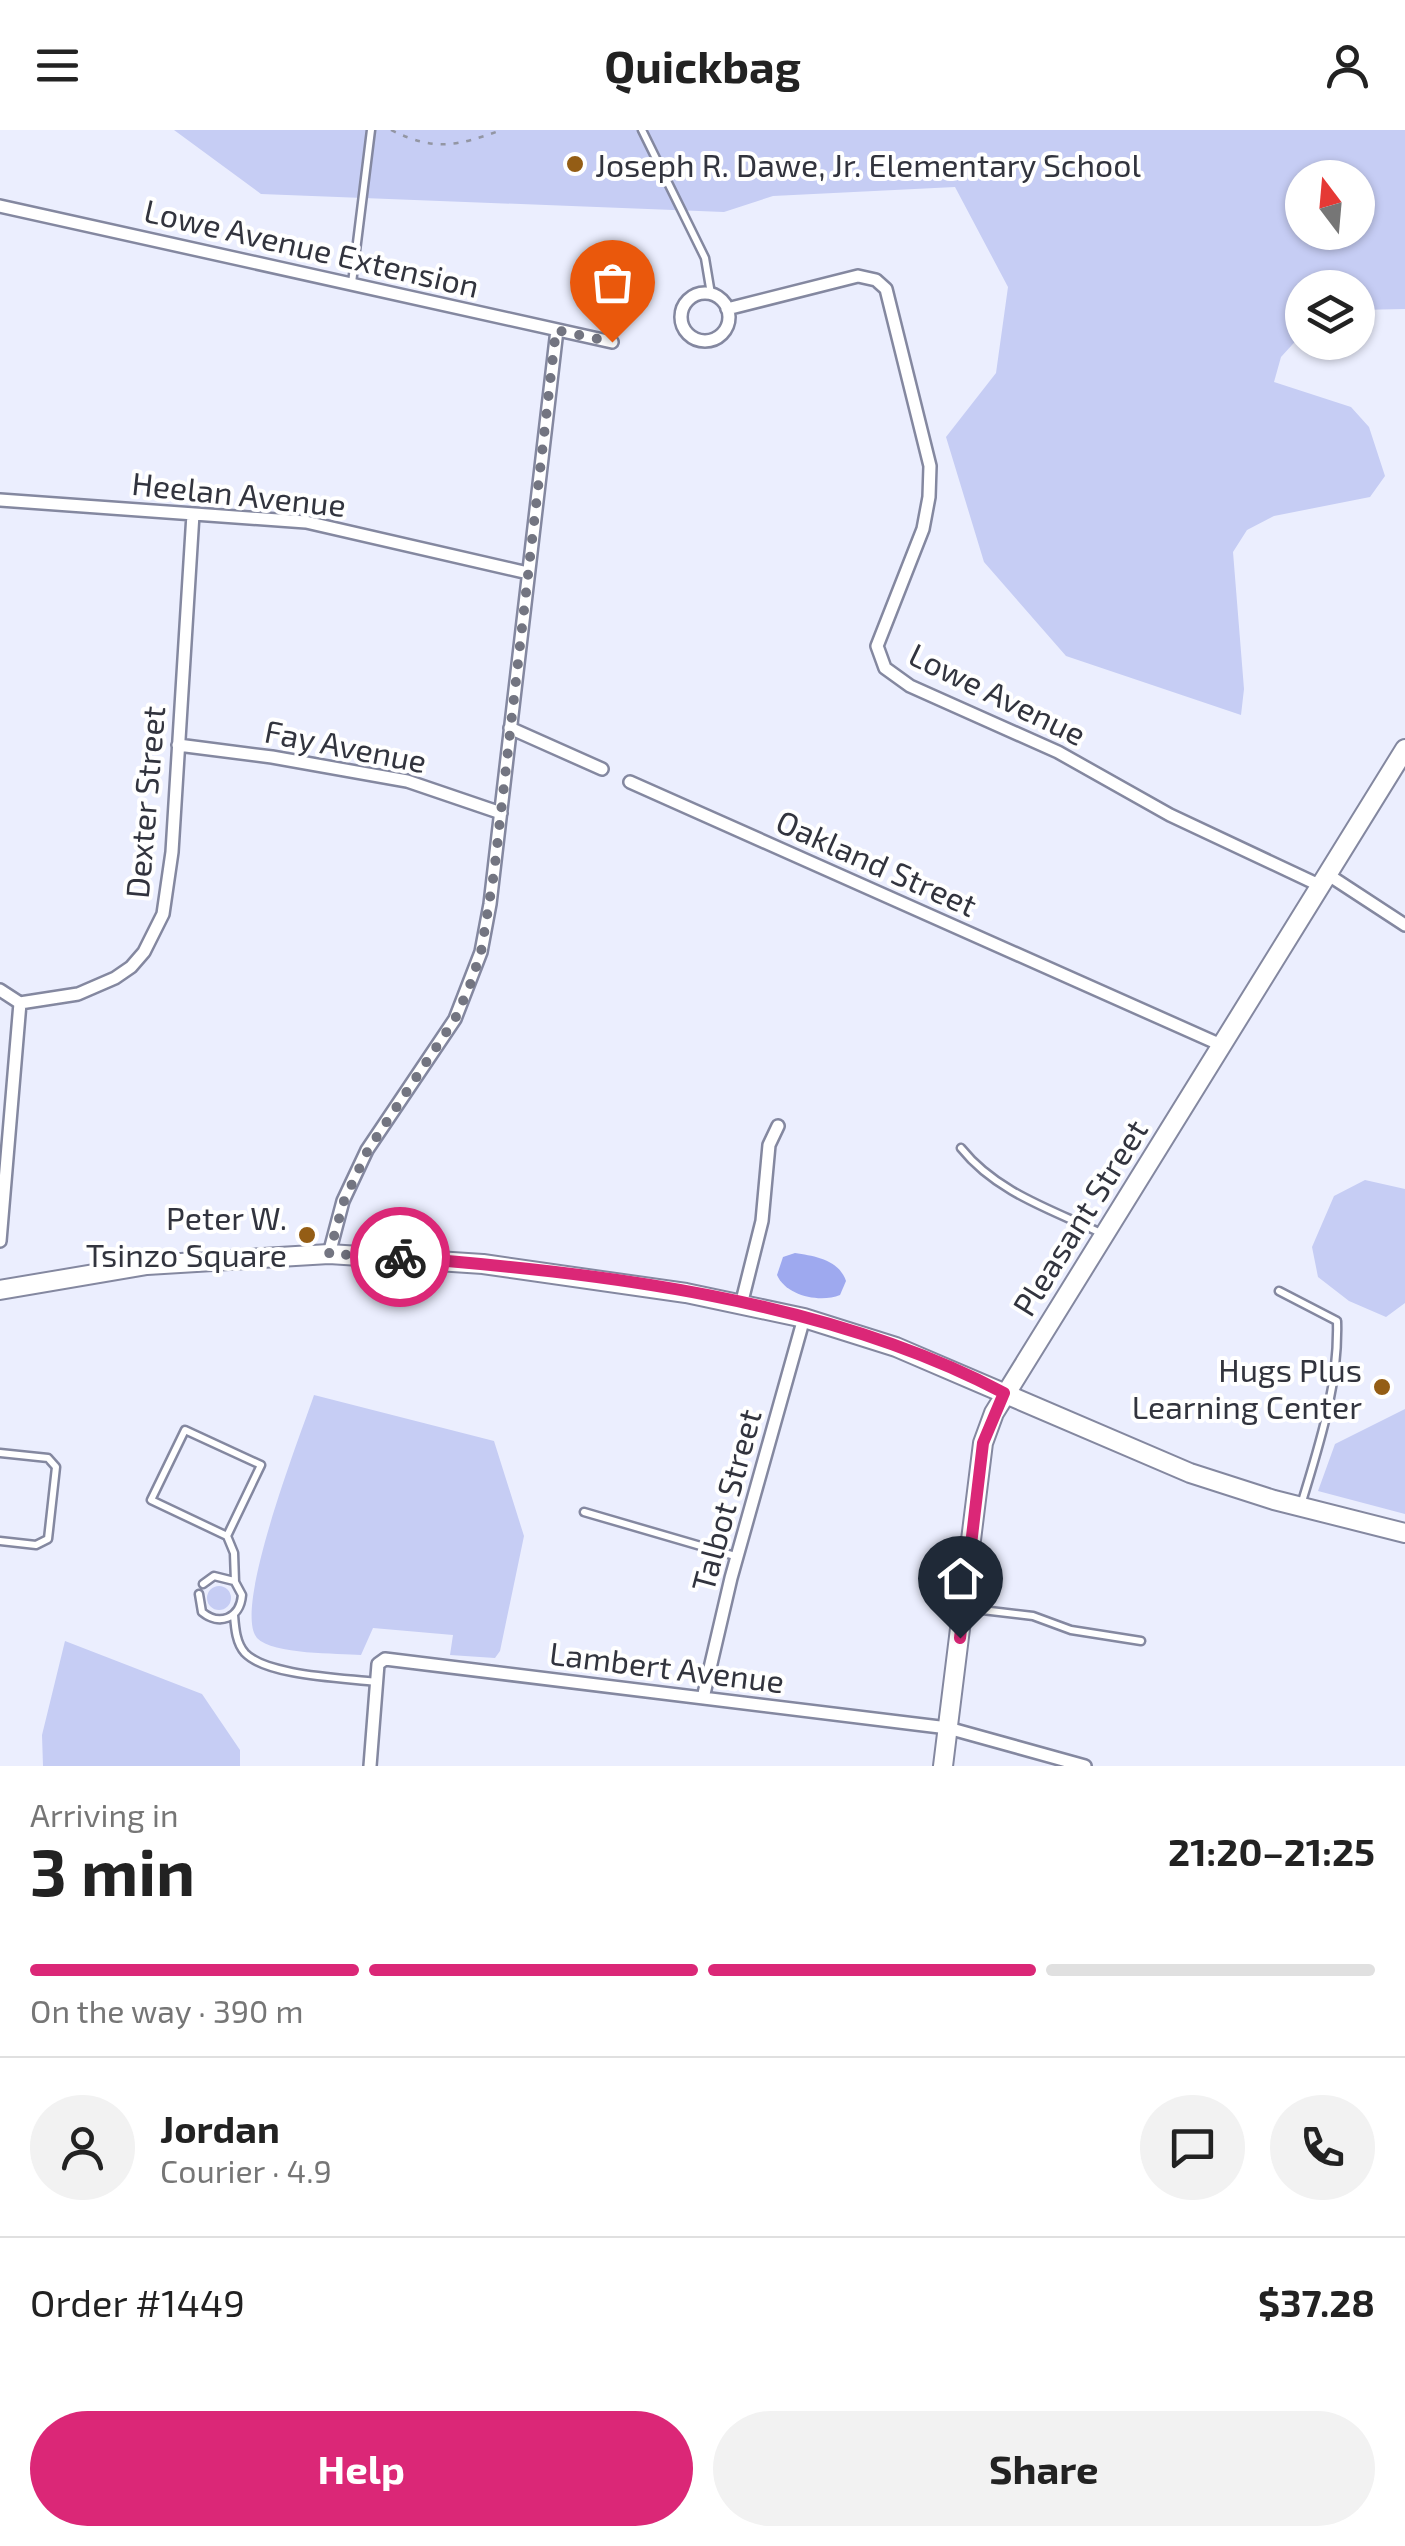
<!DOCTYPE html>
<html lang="en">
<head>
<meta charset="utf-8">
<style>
  body { margin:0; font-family:"Exo 2",sans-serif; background:#f2f2f2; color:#222; height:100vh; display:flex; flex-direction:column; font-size:38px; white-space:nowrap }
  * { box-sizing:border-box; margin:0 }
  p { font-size:32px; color:#767676 }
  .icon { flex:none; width:55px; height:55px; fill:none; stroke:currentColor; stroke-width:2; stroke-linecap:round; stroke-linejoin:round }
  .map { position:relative; height:1636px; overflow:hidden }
  .panel { display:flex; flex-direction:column; background:#fff; flex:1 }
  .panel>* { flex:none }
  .needle { width:65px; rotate:344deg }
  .tools { position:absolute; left:1285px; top:30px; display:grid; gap:20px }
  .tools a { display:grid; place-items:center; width:90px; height:90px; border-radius:50%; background:#fff; box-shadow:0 2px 8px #0004; font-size:50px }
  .pin { position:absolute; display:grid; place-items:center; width:85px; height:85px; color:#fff; margin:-102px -42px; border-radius:50% 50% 50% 0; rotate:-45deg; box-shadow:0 0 10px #0007 }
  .pin .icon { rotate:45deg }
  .courier { position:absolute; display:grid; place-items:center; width:100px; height:100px; margin:-50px; border:8px solid #db2777; border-radius:50%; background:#fff; color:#222; box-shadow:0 2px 12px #0007 }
  .summary em { font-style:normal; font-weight:700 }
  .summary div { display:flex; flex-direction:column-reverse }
  .summary { display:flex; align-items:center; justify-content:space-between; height:170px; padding:0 30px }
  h1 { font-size:65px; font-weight:700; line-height:75px }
  .bar { display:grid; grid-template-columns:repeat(4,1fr); gap:15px 10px; align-content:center; height:120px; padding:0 30px }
  .bar i { height:12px; border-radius:8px; background:#e0e0e0 }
  .bar .selected { background:#db2777 }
  .bar p { grid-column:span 4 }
  .line { display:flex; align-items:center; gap:25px; padding:0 30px; border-top:2px solid #e0e0e0 }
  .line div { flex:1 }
  .round { display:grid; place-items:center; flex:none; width:105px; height:105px; border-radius:52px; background:#f2f2f2 }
  .cta { display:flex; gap:20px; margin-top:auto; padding:20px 30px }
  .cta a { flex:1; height:115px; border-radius:60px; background:#db2777; color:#fff; font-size:40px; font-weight:700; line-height:115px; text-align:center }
  .cta a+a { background:#f2f2f2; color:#222 }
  header { display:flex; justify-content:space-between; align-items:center; height:130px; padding:0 30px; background:#fff; font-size:45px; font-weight:700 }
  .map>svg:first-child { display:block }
</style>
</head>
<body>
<header><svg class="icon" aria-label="menu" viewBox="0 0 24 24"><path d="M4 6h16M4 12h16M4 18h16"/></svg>Quickbag<svg class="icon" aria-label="person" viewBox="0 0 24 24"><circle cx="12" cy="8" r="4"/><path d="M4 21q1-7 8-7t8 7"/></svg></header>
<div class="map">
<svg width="1405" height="1636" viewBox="0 0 1405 1636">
  <rect width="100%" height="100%" fill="#ebeefe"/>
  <path fill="#c6cdf4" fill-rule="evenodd" d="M174,0H1405V179L1358,180V158H1302V204L1281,227L1274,252L1351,277L1369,297L1385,346L1370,367L1274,386L1247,400L1233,422L1244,559L1241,585L1066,526L984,432L946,307L996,243L1008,157L955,57L773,66L724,82L261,64ZM1302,48H1358V102H1302Z
    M1365,1050L1405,1059V1173L1386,1187L1349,1171L1318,1147L1312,1117L1334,1066Z
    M314,1265L494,1311L524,1406L500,1521L495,1528L450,1525L453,1505L373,1498L361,1525C338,1523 273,1525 257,1508C232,1479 301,1304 314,1265Z
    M1405,1279V1384L1318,1361L1335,1314Z
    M207 1468a12 12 0 1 1 24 0a12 12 0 1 1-24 0Z
    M65,1511L202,1564L240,1620V1636H43L42,1605Z"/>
  <path fill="#9ea9ef" d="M795,1123C815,1126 839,1130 846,1151L840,1165C820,1173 786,1166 777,1145L783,1127Z"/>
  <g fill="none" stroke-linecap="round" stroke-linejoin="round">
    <g stroke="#8488a0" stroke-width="11">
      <path id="lane" d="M642,0L705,128L711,164
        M352,153L371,0
        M961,1018C997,1063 1053,1080 1103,1104
        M1279,1161L1337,1191C1339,1256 1319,1315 1301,1375
        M0,1323L48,1328L56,1337L48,1409L36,1415L0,1411
        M584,1382L735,1426
        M203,1454L214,1446L234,1451
        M199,1464L202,1482C219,1496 240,1489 242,1465L235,1452L234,1423L227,1406L261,1335L185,1300L151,1370L227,1406
        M965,1478L1033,1486L1071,1500L1141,1511
        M234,1485C235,1498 236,1513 245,1523C267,1546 344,1548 376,1552"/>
    </g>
    <g stroke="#8488a0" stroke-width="16">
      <path id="street" d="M0,76L612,212
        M681 187a24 24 0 1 1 48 0a24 24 0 1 1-48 0Z
        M727,179L858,146L876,150L886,159L930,336L929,367L923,399L877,516L885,538L910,556L1058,622L1170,685L1321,756
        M0,370L306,392L528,443
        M510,598L602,639
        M178,615L272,627L407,651L501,683
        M630,652L1221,915
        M1327,744L1405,795
        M0,860L20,873
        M20,873L78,864L115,848L131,837L144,822L163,784L172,722L193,384
        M0,1111L20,873
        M329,1124L343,1071L367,1020L455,889L481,822L490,774L557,200
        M741,1175L762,1091L769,1015L778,996
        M703,1568L731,1448L804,1188
        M370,1636L378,1534L385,1529L948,1598L1085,1636"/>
    </g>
    <g stroke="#8488a0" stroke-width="22">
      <path id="secondary" d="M0,1160L147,1135L329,1124L483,1134L686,1163L804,1188L896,1217L1190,1343L1274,1370L1405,1403
        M943,1636L983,1313L994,1283L1405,619"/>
    </g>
    <path stroke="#9396a3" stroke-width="2.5" stroke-dasharray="5 8" stroke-linecap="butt" d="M391,0C436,22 456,16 502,0"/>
    <use href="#lane" stroke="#fff" stroke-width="6"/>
    <use href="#street" stroke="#fff" stroke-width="11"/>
    <use href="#secondary" stroke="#fff" stroke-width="18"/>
  </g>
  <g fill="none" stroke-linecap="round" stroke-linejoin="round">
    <path stroke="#737581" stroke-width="10" stroke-dasharray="0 18" d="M400,1127L329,1124L344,1071L368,1020L455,889L470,855L481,822L494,743L556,200L612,212"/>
    <path stroke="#db2777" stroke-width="12" d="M400,1127C599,1143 825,1168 1004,1263L983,1313L960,1508"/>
  </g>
  <g fill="#945d15" stroke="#fff" stroke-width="4">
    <circle cx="575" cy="34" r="10"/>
    <circle cx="307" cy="1105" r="10"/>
    <circle cx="1382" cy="1257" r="10"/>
  </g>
  <g text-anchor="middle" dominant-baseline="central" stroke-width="8" stroke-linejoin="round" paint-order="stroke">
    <g font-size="32" fill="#32343e" stroke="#fff" text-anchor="end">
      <text x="595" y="34" text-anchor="start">Joseph R. Dawe, Jr. Elementary School</text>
      <text x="287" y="1087">Peter W.<tspan x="287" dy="37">Tsinzo Square</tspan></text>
      <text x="1362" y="1239">Hugs Plus<tspan x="1362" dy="37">Learning Center</tspan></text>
    </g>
    <g font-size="32" fill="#32343e" stroke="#fff">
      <text transform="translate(312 117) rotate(13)">Lowe Avenue Extension</text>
      <text transform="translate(239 363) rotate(6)">Heelan Avenue</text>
      <text transform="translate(998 563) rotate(26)">Lowe Avenue</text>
      <text transform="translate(346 615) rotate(11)">Fay Avenue</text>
      <text transform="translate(144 672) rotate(-85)">Dexter Street</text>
      <text transform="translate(877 732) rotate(24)">Oakland Street</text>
      <text transform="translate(1079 1087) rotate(-58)">Pleasant Street</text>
      <text transform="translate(725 1370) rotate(-75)">Talbot Street</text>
      <text transform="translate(667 1536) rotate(7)">Lambert Avenue</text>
    </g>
  </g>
</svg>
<div class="tools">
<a><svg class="needle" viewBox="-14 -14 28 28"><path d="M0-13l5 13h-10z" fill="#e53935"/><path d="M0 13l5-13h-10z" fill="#767676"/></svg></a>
<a><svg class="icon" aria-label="layers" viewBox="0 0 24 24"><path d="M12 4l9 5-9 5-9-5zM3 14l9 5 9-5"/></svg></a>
</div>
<div class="pin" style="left:612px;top:212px;background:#ea580c"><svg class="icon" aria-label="bag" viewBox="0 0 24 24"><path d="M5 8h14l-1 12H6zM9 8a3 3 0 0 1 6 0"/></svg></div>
<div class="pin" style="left:960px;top:1508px;background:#1f2937"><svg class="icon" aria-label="home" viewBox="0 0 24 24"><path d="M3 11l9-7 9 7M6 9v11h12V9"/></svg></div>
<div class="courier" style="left:400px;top:1127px"><svg class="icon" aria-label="bike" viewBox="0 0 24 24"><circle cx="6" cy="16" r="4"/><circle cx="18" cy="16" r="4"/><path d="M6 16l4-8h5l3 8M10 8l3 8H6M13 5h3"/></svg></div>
</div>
<section class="panel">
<div class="summary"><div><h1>3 min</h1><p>Arriving in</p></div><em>21:20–21:25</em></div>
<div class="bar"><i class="selected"></i><i class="selected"></i><i class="selected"></i><i></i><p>On the way · 390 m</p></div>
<div class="line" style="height:180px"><a class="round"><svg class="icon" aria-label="person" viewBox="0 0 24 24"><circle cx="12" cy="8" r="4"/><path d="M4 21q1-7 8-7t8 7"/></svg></a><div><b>Jordan</b><p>Courier · 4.9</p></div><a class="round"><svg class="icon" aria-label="chat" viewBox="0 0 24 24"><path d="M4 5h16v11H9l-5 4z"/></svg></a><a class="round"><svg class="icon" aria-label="phone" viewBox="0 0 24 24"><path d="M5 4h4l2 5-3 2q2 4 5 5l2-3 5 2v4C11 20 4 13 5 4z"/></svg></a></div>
<div class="line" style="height:130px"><div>Order #1449</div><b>$37.28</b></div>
<div class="cta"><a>Help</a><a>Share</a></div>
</section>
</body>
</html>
